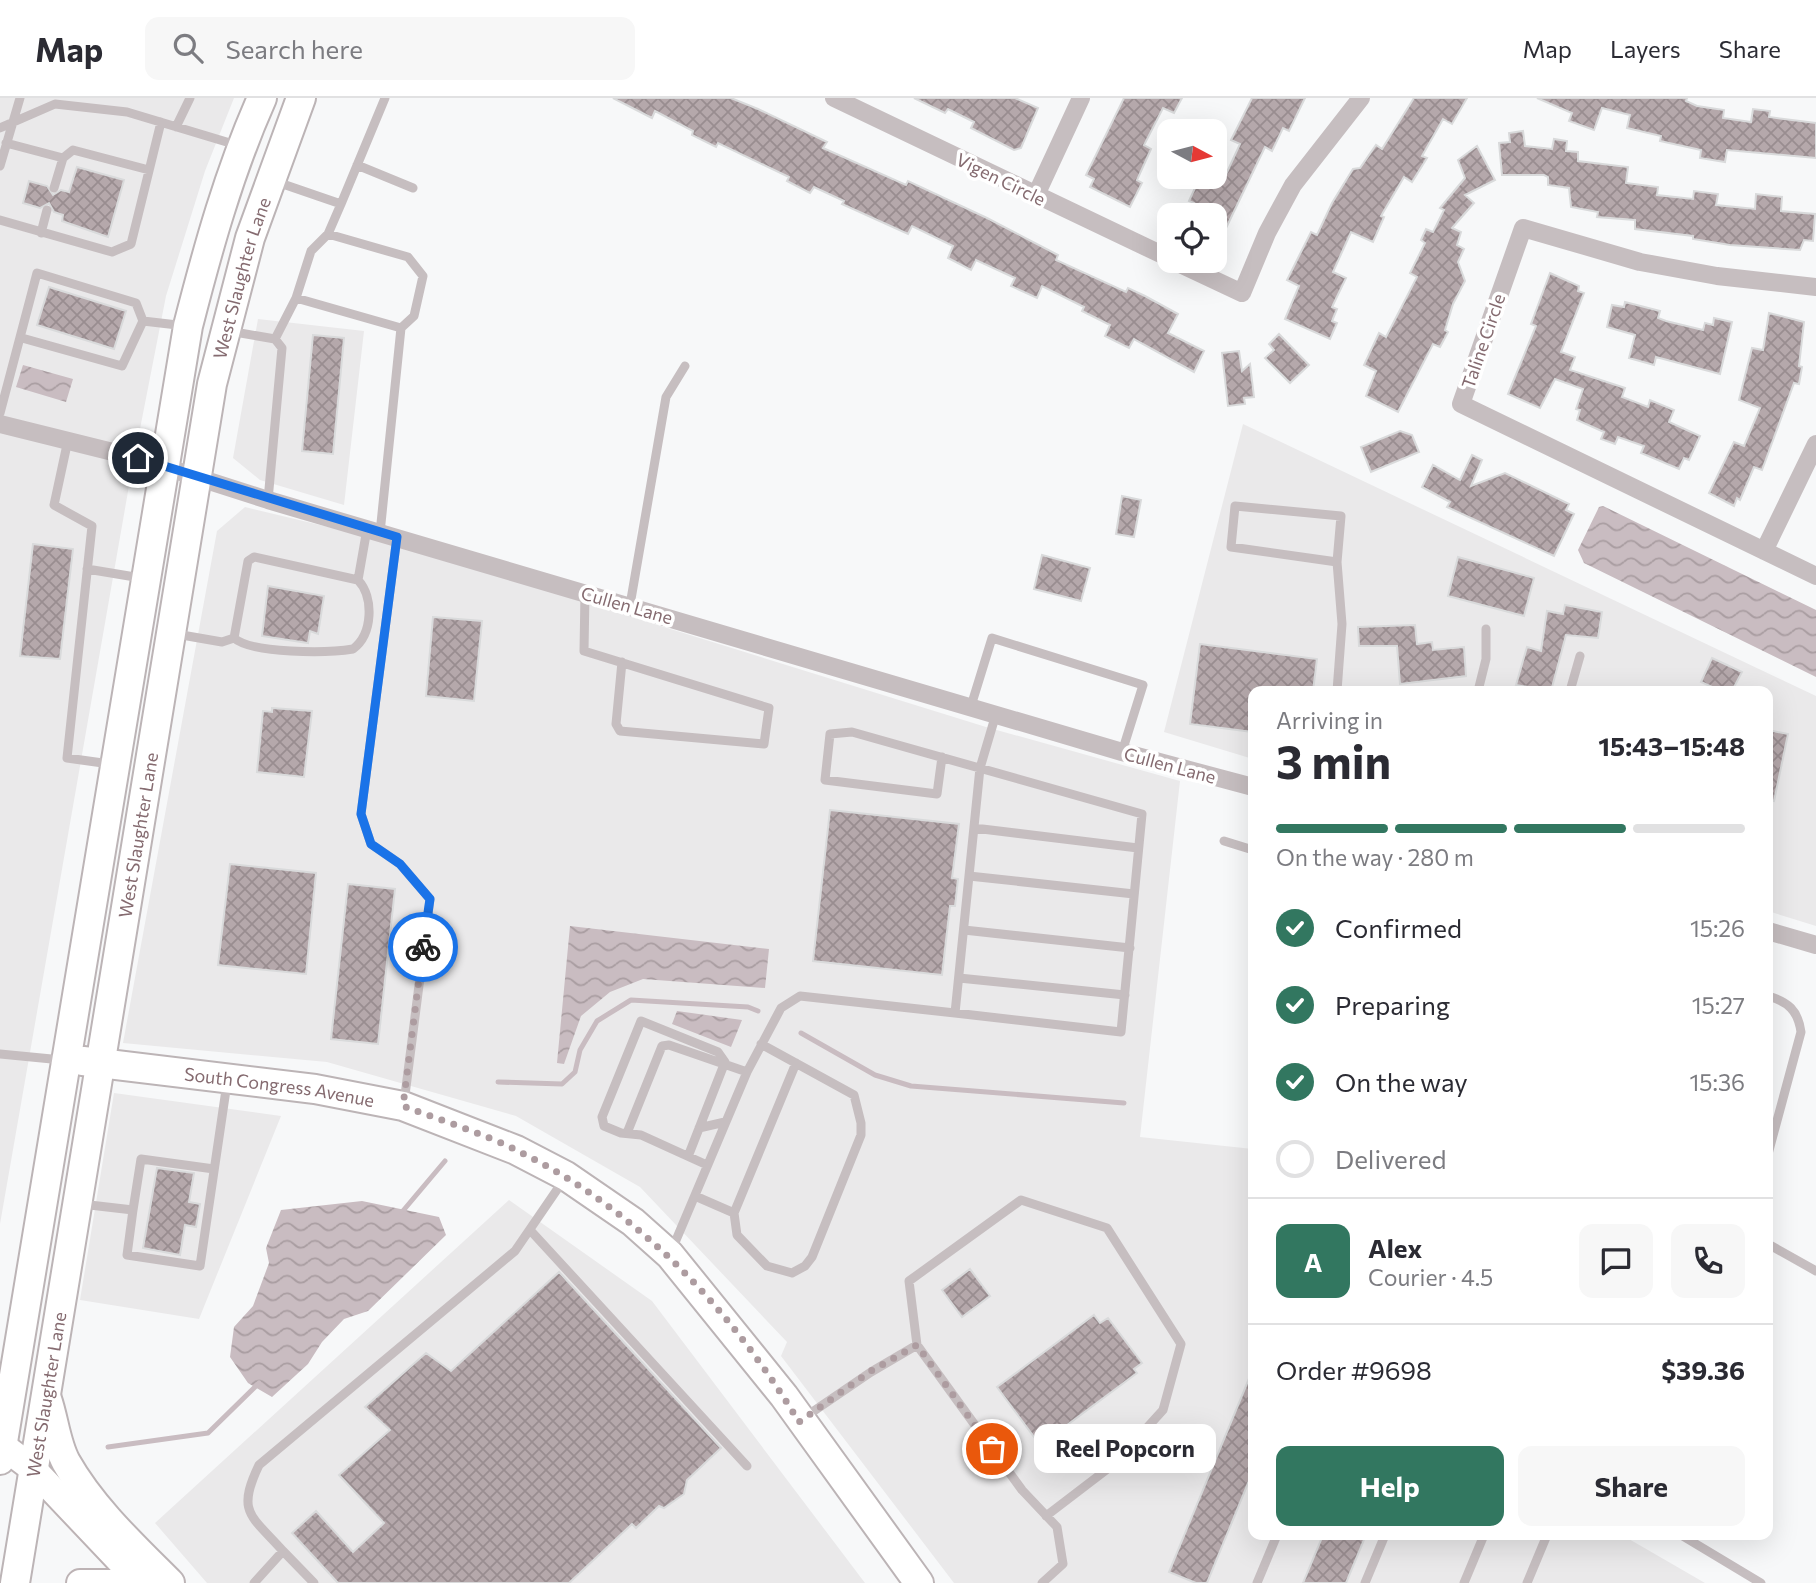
<!DOCTYPE html>
<html lang="en">
<head>
<meta charset="utf-8">
<style>
  body { margin:0; font-family:Commissioner,sans-serif; background:#f7f7f7; color:#2b2b33; height:100vh; display:flex; flex-direction:column; font-size:26px; white-space:nowrap }
  * { box-sizing:border-box; margin:0 }
  p { font-size:23px; color:#7c7c81 }
  .icon { flex:none; width:38px; height:38px; fill:none; stroke:currentColor; stroke-width:2; stroke-linecap:round; stroke-linejoin:round }
  .map { position:relative; flex:1; overflow:hidden }
  .panel { position:absolute; left:1248px; top:588px; width:525px; height:854px; display:flex; flex-direction:column; background:#fff; border-radius:14px; box-shadow:0 7px 28px #0002 }
  .panel>* { flex:none }
  .needle { width:46px; rotate:97deg }
  .tools { position:absolute; left:1157px; top:21px; display:grid; gap:14px }
  .tools a { display:grid; place-items:center; width:70px; height:70px; border-radius:14px; background:#fff; box-shadow:0 7px 28px #0002; font-size:35px }
  .pin { position:absolute; display:grid; place-items:center; width:60px; height:60px; color:#fff; margin:-30px; border:4px solid #fff; border-radius:50%; box-shadow:0 2px 7px #0007 }
  .courier { position:absolute; display:grid; place-items:center; width:70px; height:70px; margin:-35px; border:5px solid #1a73e8; border-radius:50%; background:#fff; color:#222; box-shadow:0 2px 9px #0007 }
  .bubble { position:absolute; height:49px; border-radius:14px; background:#fff; box-shadow:0 7px 28px #0002; font-size:23px; font-weight:700; line-height:49px; text-align:center }
  .head em { font-style:normal; font-weight:700 }
  .head div { display:flex; flex-direction:column-reverse }
  .head { display:flex; align-items:center; justify-content:space-between; height:119px; padding:0 28px }
  h1 { font-size:46px; font-weight:700; line-height:52px }
  .bar { display:grid; grid-template-columns:repeat(4,1fr); gap:10px 7px; align-content:center; height:84px; padding:0 28px }
  .bar i { height:9px; border-radius:5px; background:#e1e1e2 }
  .bar .selected { background:#327760 }
  .bar p { grid-column:span 4 }
  .line { display:flex; align-items:center; gap:18px; padding:0 28px; border-top:2px solid #e1e1e2 }
  .line div { flex:1 }
  .round { display:grid; place-items:center; flex:none; width:74px; height:74px; border-radius:14px; background:#f7f7f7 }
  ol { padding:0 28px; list-style:none }
  li { display:flex; align-items:center; gap:21px; height:77px }
  li p { margin-inline-start:auto }
  li .icon { padding:7px; border-radius:50%; background:#327760; color:#fff; stroke-width:4 }
  li:last-child { color:#7c7c81 }
  li i { width:38px; height:38px; border:4px solid #e1e1e2; border-radius:50% }
  .button { display:flex; gap:14px; margin-top:auto; padding:14px 28px }
  .button a { flex:1; height:80px; border-radius:14px; background:#327760; color:#fff; font-size:28px; font-weight:700; line-height:80px; text-align:center }
  .button a+a { background:#f7f7f7; color:#2b2b33 }
  header { display:flex; align-items:center; gap:42px; box-sizing:border-box; height:98px; padding:0 35px; background:#fff; border-bottom:2px solid #e1e1e2 }
  header strong { font-size:33px }
  nav { display:flex; gap:38px; margin-inline-start:auto; font-size:24px }
  .search { width:490px; height:63px; background:#f7f7f7; display:flex; align-items:center; gap:18px; box-sizing:border-box; padding:0 24px; border-radius:14px; color:#7c7c81; font-size:26px }
  .map>svg:first-child { display:block }
</style>
</head>
<body>
<header>
<strong>Map</strong>
<div class="search"><svg class="icon" aria-label="search" viewBox="0 0 24 24"><circle cx="10" cy="10" r="6"/><path d="M15 15l6 6"/></svg>Search here</div>
<nav><a>Map</a><a>Layers</a><a>Share</a></nav>
</header>
<div class="map">
<svg width="1816" height="1485" viewBox="0 0 1816 1485">
  <defs>
    <pattern id="water-waves" width="16" height="10" patternUnits="userSpaceOnUse" patternTransform="scale(1.75)"><rect width="16" height="10" fill="#c9bcc1"/><path d="M0 5q4-4 8 0t8 0" fill="none" stroke="#a99da1"/></pattern>
    <pattern id="building-cross-hatch" width="8" height="8" patternUnits="userSpaceOnUse" patternTransform="scale(1.75)"><rect width="8" height="8" fill="#b5a8ab"/><path d="M0 0l8 8M0 8l8-8" fill="none" stroke="#998d90"/></pattern>
  </defs>
  <rect width="100%" height="100%" fill="#f7f8f9"/>
  <path fill="#eae9ea" d="M0,0H234L205,73L166,198L130,382L0,1126Z
    M258,221L364,233L344,407L260,382L233,360Z
    M1243,326L1816,598V828L1768,813V593H1253V661L1164,634Z
    M245,409L387,443L986,629L1180,683L1140,1039L1253,1051V1437H1622L1705,1485H954L781,1258L787,1244L640,1089L516,1018L327,964L123,945L217,433Z
    M114,995L281,1018L199,1221L80,1202Z
    M509,1102L652,1203L865,1485H207L155,1425Z"/>
  <path fill="url(#water-waves)" d="M23,267L73,281L66,304L16,289Z
    M1603,408L1816,512V579L1584,465L1578,452L1599,409Z
    M570,828L769,851L765,890L643,881L610,894L581,918L564,966L557,965Z
    M677,913L742,922L731,949L672,926Z
    M362,1103L439,1119L446,1137L368,1213L344,1221L322,1244L308,1266L272,1299L248,1285L230,1259L234,1229L253,1208L269,1165L266,1150L281,1112Z"/>
  <g fill="none" stroke-linecap="round" stroke-linejoin="round">
    <path stroke="#c9bcc1" stroke-width="5" d="M801,935L875,977L911,988L1124,1005
      M498,984L562,986L575,974L580,952L597,923L631,902L748,909L758,913
      M402,1114L445,1063
      M108,1349L208,1335L259,1285"/>
  </g>
  <path fill="url(#building-cross-hatch)" stroke="#d9dadb" stroke-width="2" d="M613,0H731L758,11L827,44L823,50L906,87L908,83L987,120L1058,157L1056,162L1126,194L1128,190L1145,198L1178,216L1168,235L1204,253L1194,274L1134,241L1129,250L1105,238L1110,227L1082,213L1084,209L1042,188L1037,200L1011,188L1015,180L976,162L971,172L948,160L953,148L912,128L908,136L842,106L844,103L814,89L810,95L787,83L789,79L718,45L716,49L692,37L693,33L655,13L652,20Z
    M914,0H1015L1038,10L1021,50L1014,52L971,30L974,24L948,11L945,15Z
    M1124,0H1182L1174,15L1163,10L1144,47L1151,51L1137,82L1142,85L1130,109L1090,89L1094,81L1086,77Z
    M1252,0H1305L1289,33L1283,30L1272,53L1265,49L1214,155V117H1188L1194,105L1189,103L1200,79L1222,85L1240,46L1231,42Z
    M1414,0H1467L1452,26L1443,21L1422,58L1427,60L1412,84L1404,79L1381,118L1384,119L1373,144L1351,134L1333,174L1346,180L1332,209L1337,211L1332,223L1337,225L1330,241L1285,221L1299,188L1287,182L1311,134L1317,137L1332,105L1353,71L1360,70L1376,47L1382,51Z
    M1537,0H1687L1686,3L1697,8L1724,12L1723,20L1751,24L1753,11L1770,13L1769,19L1816,25V60L1727,52L1725,64L1700,60L1701,52L1660,43L1661,38L1627,30L1630,17L1602,10L1594,32L1569,23L1572,15Z
    M1523,33L1525,48L1552,51L1554,41L1567,43L1566,53L1578,54V63L1628,69L1626,85L1658,89L1657,97L1693,101L1694,93L1718,96L1716,107L1755,111L1756,96L1782,99L1781,113L1815,116L1813,143L1804,142L1800,152L1730,147L1693,141V138L1635,131V122L1597,119L1598,114L1571,109L1569,90L1548,87V79L1544,77H1502L1499,45L1510,44L1509,35Z
    M1477,48L1495,82L1465,97L1474,105L1452,130L1461,134L1457,147L1464,151L1458,164L1465,183L1453,206L1445,232L1448,234L1440,249L1433,246L1398,314L1366,298L1376,273L1364,267L1379,235L1386,239L1417,179L1410,175L1425,145L1421,142L1426,131L1433,134L1444,112L1440,110L1465,80L1458,62Z
    M77,69L124,82L108,139L62,123L63,117L54,114L49,105L40,110L23,105L29,83L47,88L53,97L61,92L69,94Z
    M1550,175L1579,188L1578,193L1584,195L1561,254L1575,259L1570,272L1625,290L1622,299L1648,309L1650,302L1674,312L1669,324L1700,338L1689,362L1684,360L1679,371L1641,355L1644,348L1618,339L1615,346L1601,341L1604,334L1577,322L1580,312L1576,311L1583,291L1555,281L1540,310L1508,296L1536,228L1531,226Z
    M49,189L126,213L114,251L37,227Z
    M1625,204L1660,213L1658,220L1666,223L1703,232L1705,225L1713,227L1714,220L1732,224L1720,276L1656,259L1654,267L1629,260L1635,237L1607,229L1612,207L1624,209Z
    M1769,215L1804,224L1799,268L1802,269L1799,286L1794,285L1762,372L1754,369L1740,402L1737,400L1734,408L1709,395L1734,344L1744,348L1760,310L1739,302L1752,250L1763,252Z
    M1279,236L1309,267L1290,285L1265,260L1274,252L1269,246Z
    M313,237L344,240L333,356L302,353Z
    M1239,253L1242,273L1250,266L1254,299L1244,300L1245,306L1228,308L1222,255Z
    M1400,333L1412,337L1419,354L1371,374L1361,349Z
    M1472,357L1482,362L1471,388L1505,375L1569,406L1566,412L1574,416L1554,458L1447,409L1450,404L1422,389L1433,367L1460,382Z
    M1122,398L1141,402L1134,439L1116,436Z
    M33,446L73,451L60,561L20,558Z
    M1042,457L1090,470L1081,503L1034,491Z
    M1458,459L1534,480L1524,518L1448,498Z
    M268,488L324,498L318,536L310,533L308,545L262,538Z
    M1565,507L1602,514L1598,540L1566,537L1551,593L1516,587L1527,549L1541,553L1547,513L1563,516Z
    M433,519L482,523L474,603L426,598Z
    M1415,527L1417,546L1432,544L1433,552L1464,549L1466,578L1400,586L1397,548H1359L1358,529Z
    M1200,546L1317,561L1313,593H1253V634L1190,626Z
    M1712,560L1742,574L1732,593H1721L1701,584Z
    M272,610L312,613L304,679L257,674L263,613L272,614Z
    M1768,632L1788,636L1774,703L1768,702Z
    M830,712L959,726L952,780L958,781L955,808H950L942,877L813,863Z
    M230,766L316,775L306,876L218,867Z
    M348,786L395,791L378,946L331,941Z
    M157,1070L194,1075L189,1104L200,1106L196,1129L185,1127L180,1157L143,1150Z
    M970,1171L990,1198L962,1219L942,1192Z
    M559,1174L721,1350L687,1382L684,1396L664,1410L659,1408L636,1430L632,1426L569,1485H338L292,1435L316,1413L353,1454L384,1425L339,1377L390,1332L365,1309L426,1255L451,1273Z
    M1094,1217L1100,1225L1108,1220L1142,1265L1134,1271L1137,1275L1040,1347L997,1289Z
    M1253,1271V1373L1207,1485H1196L1169,1474Z
    M1323,1437H1366L1346,1485H1303Z"/>
  <g fill="none" stroke-linecap="round" stroke-linejoin="round">
    <g stroke="#bdb3b5" stroke-width="30">
      <path id="secondary" d="M0,1346L32,1370L141,1485
        M80,1485H111"/>
    </g>
    <g stroke="#bcb4b6" stroke-width="32">
      <g id="primary">
        <path id="s1" d="M83,963L315,991L403,1008L516,1052L566,1078L633,1124L670,1157L784,1298L919,1485"/>
        <path d="M47,1301C54,1321 56,1346 66,1364C92,1410 133,1448 170,1485"/>
        <path d="M0,1362L188,228C208,150 229,74 262,0"/>
        <path id="s2" d="M15,1485L212,286L250,140L301,0"/>
      </g>
    </g>
    <path stroke="#c6bec0" stroke-width="9" d="M176,29L190,0
      M0,30L55,6L127,14L240,48
      M6,45L63,60
      M357,67L413,90
      M0,68L20,0
      M274,83L341,106L328,136
      M54,90L63,60L73,52L149,72
      M341,106L385,0
      M0,122L112,154L131,146L161,24
      M41,135L47,112
      M143,223L186,228
      M229,233L275,241L282,250L268,402
      M275,241L296,200
      M0,315L37,175L136,205L143,223L122,268L22,240
      M68,342L54,407L92,428L67,660L110,666
      M380,435L401,230L414,218L423,178L408,159L328,136L311,153L296,200L401,230
      M397,439L361,716L371,746L400,766L430,801L404,1005
      M1337,464L1231,449L1235,408L1341,418L1337,464L1342,526L1337,593
      M87,471L141,480
      M585,495L584,553L769,610L764,646L620,633L616,626L622,564
      M630,507L666,299L685,268
      M176,536L222,544L234,540L248,463L254,459L358,482L367,431
      M234,540C252,556 328,555 353,551C373,536 374,499 358,482
      M1478,593L1486,561V531
      M1570,593L1580,558
      M971,608L992,540L1143,587L1122,654
      M942,659L937,696L825,682L830,636L852,634L1142,716L1121,934L955,915L980,670L996,616
      M974,730L1138,750
      M1224,743L1253,752
      M969,778L1134,796
      M964,832L1130,850
      M959,880L1125,897
      M1768,898C1788,904 1798,912 1801,934L1768,1056
      M761,946L854,997L861,1025V1037L812,1159L805,1168L792,1175L767,1168L737,1137L734,1115L796,965
      M0,956L62,962
      M699,1030L725,1024
      M627,1035L662,948L669,947L747,974
      M689,1056L725,964
      M707,1067L641,1037L621,1035L604,1028L602,1019L641,923L718,954L725,964
      M695,1098L734,1115
      M81,1106L133,1112L127,1157L200,1168L227,985
      M133,1112L141,1061L214,1071
      M530,1132L747,1368
      M1768,1146L1816,1173
      M671,1154L747,974L781,910L800,898L955,915
      M917,1247L909,1183L1021,1102L1107,1130L1181,1246L1163,1312L1114,1366L1046,1418
      M805,1319L871,1274L917,1247L1022,1392L1057,1429L1063,1466L1042,1485
      M1681,1437L1761,1485
      M283,1453L314,1485
      M254,1485L283,1453C251,1417 236,1415 259,1367L515,1153L565,1080
      M1257,1485L1277,1437
      M1365,1485L1385,1437
      M1464,1485L1484,1437
      M1527,1485L1547,1437"/>
    <path stroke="#c6bec0" stroke-width="18" d="M834,0L1169,160
      M1036,97L1081,0
      M1174,163L1242,195L1267,135L1293,87L1361,0
      M1816,189L1717,178L1640,164L1523,130L1461,306L1816,478
      M0,326L137,360L268,402L1122,654L1253,689
      M1764,453L1816,346
      M1768,833L1816,847"/>
    <use href="#secondary" stroke="#fff" stroke-width="26"/>
    <use href="#primary" stroke="#fff" stroke-width="28"/>
  </g>
  <g fill="none" stroke-linecap="round" stroke-linejoin="round">
    <path stroke="#ad9ca0" stroke-width="7" stroke-dasharray="0 12.6" d="M423,849L403,1008C441,1022 482,1035 518,1053C638,1112 730,1210 799,1324L871,1273L917,1247L992,1351"/>
    <path stroke="#1a73e8" stroke-width="9" d="M138,360L397,439L361,716L371,746L400,766L430,801L423,849"/>
  </g>
  <g text-anchor="middle" dominant-baseline="central" stroke-width="7" stroke-linejoin="round" paint-order="stroke">
    <g font-size="18" fill="#856b70" stroke="#fff">
      <text transform="translate(1001 81) rotate(26)">Vigen Circle</text>
      <text stroke="none"><textPath href="#s2" startOffset="1325">West Slaughter Lane</textPath></text>
      <text transform="translate(1483 243) rotate(-71)">Taline Circle</text>
      <text transform="translate(627 507) rotate(16)">Cullen Lane</text>
      <text transform="translate(1170 667) rotate(15)">Cullen Lane</text>
      <text stroke="none"><textPath href="#s2" startOffset="758">West Slaughter Lane</textPath></text>
      <text stroke="none"><textPath href="#s1" startOffset="198">South Congress Avenue</textPath></text>
      <text stroke="none"><textPath href="#s2" startOffset="191">West Slaughter Lane</textPath></text>
    </g>
  </g>
</svg>
<div class="tools">
<a><svg class="needle" viewBox="-14 -14 28 28"><path d="M0-13l5 13h-10z" fill="#e53935"/><path d="M0 13l5-13h-10z" fill="#7c7c81"/></svg></a>
<a><svg class="icon" aria-label="locate" viewBox="0 0 24 24"><circle cx="12" cy="12" r="6"/><path d="M12 2v4M12 18v4M2 12h4M18 12h4"/></svg></a>
</div>
<div class="pin" style="left:992px;top:1351px;background:#ea580c"><svg class="icon" aria-label="bag" viewBox="0 0 24 24"><path d="M5 8h14l-1 12H6zM9 8a3 3 0 0 1 6 0"/></svg></div>
<div class="pin" style="left:138px;top:360px;background:#1f2937"><svg class="icon" aria-label="home" viewBox="0 0 24 24"><path d="M3 11l9-7 9 7M6 9v11h12V9"/></svg></div>
<div class="courier" style="left:423px;top:849px"><svg class="icon" aria-label="bike" viewBox="0 0 24 24"><circle cx="6" cy="16" r="4"/><circle cx="18" cy="16" r="4"/><path d="M6 16l4-8h5l3 8M10 8l3 8H6M13 5h3"/></svg></div>
<div class="bubble" style="left:1034px;top:1326px;width:182px">Reel Popcorn</div>
<section class="panel">
<div class="head"><div><h1>3 min</h1><p>Arriving in</p></div><em>15:43–15:48</em></div>
<div class="bar"><i class="selected"></i><i class="selected"></i><i class="selected"></i><i></i><p>On the way · 280 m</p></div>
<ol>
<li><svg class="icon" aria-label="check" viewBox="0 0 24 24"><path d="M5 12l5 5 9-10"/></svg>Confirmed<p>15:26</p></li>
<li><svg class="icon" aria-label="check" viewBox="0 0 24 24"><path d="M5 12l5 5 9-10"/></svg>Preparing<p>15:27</p></li>
<li><svg class="icon" aria-label="check" viewBox="0 0 24 24"><path d="M5 12l5 5 9-10"/></svg>On the way<p>15:36</p></li>
<li><i></i>Delivered</li>
</ol>
<div class="line" style="height:126px"><b class="round" style="background:#327760;color:#fff">A</b><div><b>Alex</b><p>Courier · 4.5</p></div><a class="round"><svg class="icon" aria-label="chat" viewBox="0 0 24 24"><path d="M4 5h16v11H9l-5 4z"/></svg></a><a class="round"><svg class="icon" aria-label="phone" viewBox="0 0 24 24"><path d="M5 4h4l2 5-3 2q2 4 5 5l2-3 5 2v4C11 20 4 13 5 4z"/></svg></a></div>
<div class="line" style="height:91px"><div>Order #9698</div><b>$39.36</b></div>
<div class="button"><a>Help</a><a>Share</a></div>
</section>
</div>
</body>
</html>
